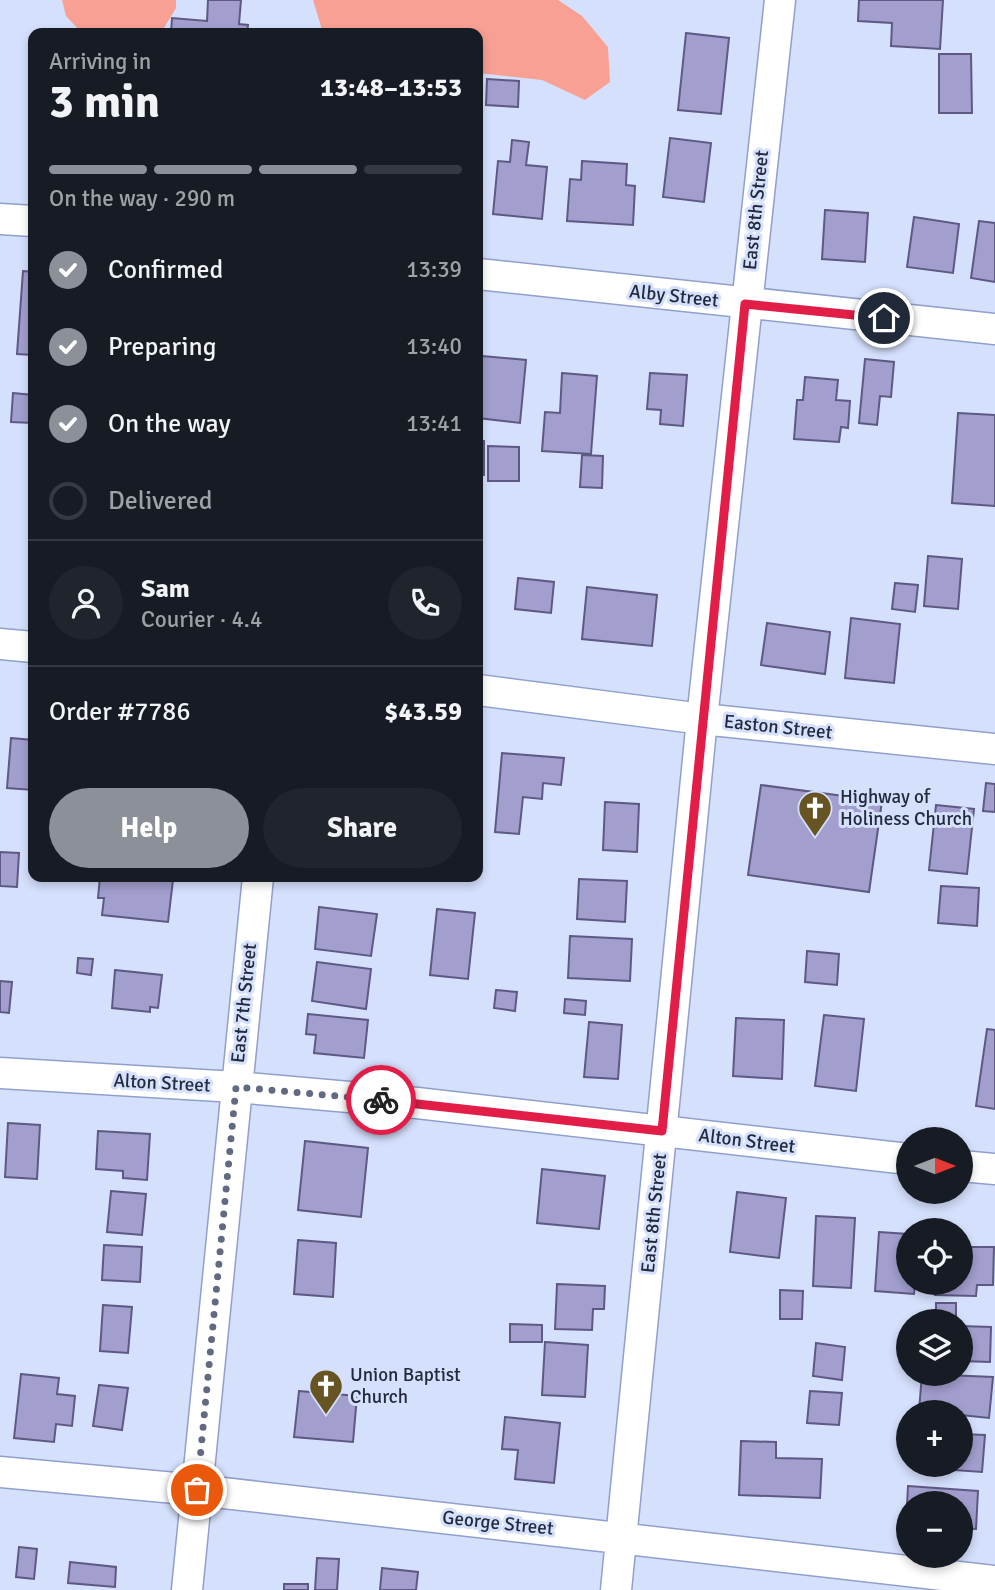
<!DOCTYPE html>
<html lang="en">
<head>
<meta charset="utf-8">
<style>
  body { margin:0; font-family:Signika,sans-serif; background:#20242c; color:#f1f3f6; height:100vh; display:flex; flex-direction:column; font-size:26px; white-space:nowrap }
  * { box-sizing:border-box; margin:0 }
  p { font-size:23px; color:#9ea1a6 }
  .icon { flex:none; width:38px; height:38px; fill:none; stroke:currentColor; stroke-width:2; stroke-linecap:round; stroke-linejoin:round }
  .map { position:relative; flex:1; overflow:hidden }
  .side { position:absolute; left:28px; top:28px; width:455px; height:854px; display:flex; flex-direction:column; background:#171b24; border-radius:14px; box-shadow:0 4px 10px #0003 }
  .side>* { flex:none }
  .needle { width:46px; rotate:90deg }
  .fabs { position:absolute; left:896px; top:1127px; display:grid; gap:14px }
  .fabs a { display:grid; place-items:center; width:77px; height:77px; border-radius:50%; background:#171b24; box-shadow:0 4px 10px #0003; font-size:35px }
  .pin { position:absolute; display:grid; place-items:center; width:60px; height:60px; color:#fff; margin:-30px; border:4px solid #fff; border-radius:50%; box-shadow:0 2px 7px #0007 }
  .courier { position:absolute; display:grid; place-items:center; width:70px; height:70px; margin:-35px; border:5px solid #e11d48; border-radius:50%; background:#fff; color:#222; box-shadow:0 2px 9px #0007 }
  .summary em { font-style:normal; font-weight:700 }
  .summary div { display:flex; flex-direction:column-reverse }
  .summary { display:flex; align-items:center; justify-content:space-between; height:119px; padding:0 21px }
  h1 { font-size:46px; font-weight:700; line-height:52px }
  .bar { display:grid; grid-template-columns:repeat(4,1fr); gap:10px 7px; align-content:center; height:84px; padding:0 21px }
  .bar i { height:9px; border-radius:5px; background:#363941 }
  .bar .current { background:#8c9099 }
  .bar p { grid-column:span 4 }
  .line { display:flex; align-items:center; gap:18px; padding:0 21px; border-top:2px solid #363941 }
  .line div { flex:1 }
  .round { display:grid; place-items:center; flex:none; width:74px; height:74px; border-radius:37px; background:#20242c }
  ol { padding:0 21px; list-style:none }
  li { display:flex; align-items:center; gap:21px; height:77px }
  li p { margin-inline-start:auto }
  li .icon { padding:7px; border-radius:50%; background:#8c9099; color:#fff; stroke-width:4 }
  li:last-child { color:#9ea1a6 }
  li i { width:38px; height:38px; border:4px solid #363941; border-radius:50% }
  .action { display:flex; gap:14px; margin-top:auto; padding:14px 21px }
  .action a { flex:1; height:80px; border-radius:42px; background:#8c9099; color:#fff; font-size:28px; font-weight:700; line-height:80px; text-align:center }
  .action a+a { background:#20242c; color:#f1f3f6 }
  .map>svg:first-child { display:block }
</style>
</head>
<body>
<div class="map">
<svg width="995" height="1590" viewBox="0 0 995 1590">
  <rect width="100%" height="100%" fill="#d5e0fd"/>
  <path fill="#f7a093" d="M62,0H176V8L161,33H82L66,16Z
    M313,0H558L582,16L608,47L610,82L585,100L542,80L478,73V33H323Z"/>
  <path fill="#a29ece" stroke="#5e5984" stroke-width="2" d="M208,0H241L239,24L248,25L247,33H171L172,18L207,21Z
    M859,0H943L940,49L891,46L892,23L858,21Z
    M686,33L729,38L721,114L678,110Z
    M939,54H971L972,113H939Z
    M487,79L519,81L518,107L486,105Z
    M670,138L711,143L704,202L663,197Z
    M512,140L529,142L526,165L547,167L542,219L493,214L498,161L510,162Z
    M582,161L627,164L626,185L635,186L633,225L567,221L570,179L581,180Z
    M825,210L868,213L865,262L822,259Z
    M914,217L959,224L953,273L907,267Z
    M979,221L995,223V282L971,278Z
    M23,271L33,272V355L17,354Z
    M482,356L526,360L520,423L478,418Z
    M865,359L894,362L891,397L880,396L877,425L859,423Z
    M562,373L597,376L591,454L542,451L545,412L560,413Z
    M650,373L687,375L683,426L660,424L661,410L647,409Z
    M805,377L838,380L836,400L850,401L848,428L841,427L839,442L794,439L797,400H803Z
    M13,393L33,395V423L11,422Z
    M958,413L995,415V506L952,503Z
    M478,441H484V475H478Z
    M488,446L519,447V481H488Z
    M582,455L603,456L602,488L580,487Z
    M928,556L962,559L958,609L924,606Z
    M518,578L554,582L551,613L515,609Z
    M895,583L918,585L915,612L892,609Z
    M587,587L657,595L652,646L582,639Z
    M851,618L900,624L894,683L845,678Z
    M767,623L830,632L825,674L761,665Z
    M11,738L33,740V790L7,788Z
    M502,753L564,758L561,785L543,783L542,799L523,797L519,834L495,832Z
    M986,783L995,784V812L983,811Z
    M761,785L882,801L869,892L748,875Z
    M605,802L639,804L637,852L603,850Z
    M936,805L974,809L967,874L929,870Z
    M0,852L19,853L17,887L0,886Z
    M100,877L173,880L168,922L102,915L104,898H98Z
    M579,879L627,881L625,922L577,919Z
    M941,886L979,888L977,926L938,923Z
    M319,907L377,914L371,956L315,949Z
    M437,909L475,913L468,979L430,975Z
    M570,936L632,939L630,981L568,978Z
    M807,951L839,954L837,985L805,982Z
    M78,958L93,959L91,975L77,973Z
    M317,962L371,969L366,1009L312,1001Z
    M115,970L162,975L158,1008L150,1007V1012L112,1008Z
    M0,981L12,982L9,1013L0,1012Z
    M496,990L517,992L515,1011L494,1008Z
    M565,999L586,1001L585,1015L564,1013Z
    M308,1014L368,1020L364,1058L314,1053L316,1035L306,1034Z
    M824,1015L864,1019L856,1091L815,1086Z
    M736,1018L784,1020L782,1079L733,1076Z
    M589,1022L622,1025L618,1079L584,1077Z
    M987,1029L995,1030V1109L976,1106Z
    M8,1123L40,1125L37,1179L5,1177Z
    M98,1131L150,1134L147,1180L123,1178V1171L96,1169Z
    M305,1141L368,1148L361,1217L298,1210Z
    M542,1169L605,1176L599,1229L537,1223Z
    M111,1191L146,1194L142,1235L107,1232Z
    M737,1192L786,1198L779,1258L730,1252Z
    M816,1216L855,1218L851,1288L813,1286Z
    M879,1232L908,1234V1283H915L914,1294L875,1291Z
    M298,1240L336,1243L333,1297L294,1294Z
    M104,1245L142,1247L140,1282L102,1280Z
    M961,1247H994L993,1285H977L976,1296L935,1295V1283H961Z
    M557,1284L605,1286L604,1309H593L592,1330L555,1329Z
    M780,1290L803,1291L802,1319H780Z
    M936,1303H956V1316H936Z
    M103,1305L132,1307L128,1353L100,1351Z
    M510,1324L542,1325V1342H510Z
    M961,1326L991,1327L990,1362L961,1361Z
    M545,1342L588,1345L585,1397L542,1395Z
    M816,1343L845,1347L842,1380L813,1376Z
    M21,1374L59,1378L57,1394L75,1396L72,1426L56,1424L54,1442L14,1438Z
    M922,1374L993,1377L989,1418L961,1415V1412L919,1411Z
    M99,1385L128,1388L122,1430L93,1426Z
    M299,1391L357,1396L353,1442L294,1437Z
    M810,1391L842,1393L839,1425L807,1423Z
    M505,1417L560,1423L554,1483L515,1479L518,1450L502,1449Z
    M961,1434L985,1435L982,1472L911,1467L912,1465H961Z
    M741,1441L776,1442V1458L822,1459L820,1498L739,1495Z
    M908,1486L978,1491L976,1529L961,1528V1503H908V1525H906Z
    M19,1547L37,1549L34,1579L16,1577Z
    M317,1558L339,1559L337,1590H315Z
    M70,1562L116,1567L115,1587L68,1583Z
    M382,1568L418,1572L416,1590H380Z
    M284,1584H308V1590H284Z"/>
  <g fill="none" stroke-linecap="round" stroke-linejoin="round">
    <g stroke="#8fa0cc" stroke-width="33">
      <path id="street" d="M0,219L33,221
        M478,274L995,329
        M0,644L33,647
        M478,690L702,719L995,749
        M0,1073L236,1087L417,1103L908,1159
        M961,1166L995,1169
        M0,1472L197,1490L995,1581
        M187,1590L258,877
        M616,1590L702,719L780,0"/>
    </g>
    <use href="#street" stroke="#fff" stroke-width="30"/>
  </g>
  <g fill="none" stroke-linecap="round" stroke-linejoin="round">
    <path stroke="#616a80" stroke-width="7" stroke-dasharray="0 12.6" d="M197,1490L236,1087L381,1100"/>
    <path stroke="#e11d48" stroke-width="9" d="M381,1100L662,1131L745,304L884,318"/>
  </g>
  <defs>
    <g id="church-pin" transform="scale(1.75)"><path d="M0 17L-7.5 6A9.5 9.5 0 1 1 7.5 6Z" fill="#665422" stroke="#d5e0fd"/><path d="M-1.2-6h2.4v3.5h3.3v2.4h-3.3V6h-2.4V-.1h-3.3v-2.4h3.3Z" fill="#fff"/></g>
  </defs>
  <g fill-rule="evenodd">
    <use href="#church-pin" x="815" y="808"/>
    <use href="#church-pin" x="326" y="1386"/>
  </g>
  <g text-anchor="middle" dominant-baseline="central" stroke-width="6" stroke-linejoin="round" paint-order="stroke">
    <g font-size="19" fill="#232a3c" stroke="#d5e0fd">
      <text transform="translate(756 210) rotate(-84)">East 8th Street</text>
      <text transform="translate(674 296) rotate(6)">Alby Street</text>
      <text transform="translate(778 727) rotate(6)">Easton Street</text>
      <text transform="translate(244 1003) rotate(-84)">East 7th Street</text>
      <text transform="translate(162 1083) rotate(3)">Alton Street</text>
      <text transform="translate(747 1141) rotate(7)">Alton Street</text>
      <text transform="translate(654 1213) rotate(-84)">East 8th Street</text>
      <text transform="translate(498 1523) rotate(6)">George Street</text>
    </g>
    <g font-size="19" fill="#232a3c" stroke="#d5e0fd" text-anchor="start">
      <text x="840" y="797">Highway of<tspan x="840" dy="22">Holiness Church</tspan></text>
      <text x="350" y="1375">Union Baptist<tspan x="350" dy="22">Church</tspan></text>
    </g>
  </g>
</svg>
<div class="fabs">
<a><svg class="needle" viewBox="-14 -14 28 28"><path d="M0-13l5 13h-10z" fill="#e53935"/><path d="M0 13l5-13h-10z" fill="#9ea1a6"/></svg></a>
<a><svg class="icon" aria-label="locate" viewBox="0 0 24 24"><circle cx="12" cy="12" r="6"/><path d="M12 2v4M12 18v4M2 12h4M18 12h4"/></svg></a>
<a><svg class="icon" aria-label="layers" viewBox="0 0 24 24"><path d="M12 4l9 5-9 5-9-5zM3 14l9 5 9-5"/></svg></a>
<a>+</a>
<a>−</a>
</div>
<div class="pin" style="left:197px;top:1490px;background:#ea580c"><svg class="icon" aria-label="bag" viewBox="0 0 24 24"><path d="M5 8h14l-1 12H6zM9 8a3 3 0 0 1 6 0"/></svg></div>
<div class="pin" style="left:884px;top:318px;background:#1f2937"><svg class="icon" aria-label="home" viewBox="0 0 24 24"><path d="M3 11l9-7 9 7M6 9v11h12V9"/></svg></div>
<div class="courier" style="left:381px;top:1100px"><svg class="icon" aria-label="bike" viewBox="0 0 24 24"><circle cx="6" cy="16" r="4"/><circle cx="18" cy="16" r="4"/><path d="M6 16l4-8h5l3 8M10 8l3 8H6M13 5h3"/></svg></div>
<section class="side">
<div class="summary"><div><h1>3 min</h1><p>Arriving in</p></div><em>13:48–13:53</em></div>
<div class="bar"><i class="current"></i><i class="current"></i><i class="current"></i><i></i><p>On the way · 290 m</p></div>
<ol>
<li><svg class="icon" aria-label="check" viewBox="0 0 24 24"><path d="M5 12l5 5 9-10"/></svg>Confirmed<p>13:39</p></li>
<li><svg class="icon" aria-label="check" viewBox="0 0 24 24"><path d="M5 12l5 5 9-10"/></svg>Preparing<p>13:40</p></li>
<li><svg class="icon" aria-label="check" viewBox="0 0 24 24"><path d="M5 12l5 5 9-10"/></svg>On the way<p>13:41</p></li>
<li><i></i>Delivered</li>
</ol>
<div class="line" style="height:126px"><a class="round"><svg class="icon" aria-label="person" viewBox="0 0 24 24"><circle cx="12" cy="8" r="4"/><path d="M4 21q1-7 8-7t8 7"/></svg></a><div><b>Sam</b><p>Courier · 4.4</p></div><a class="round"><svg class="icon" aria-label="phone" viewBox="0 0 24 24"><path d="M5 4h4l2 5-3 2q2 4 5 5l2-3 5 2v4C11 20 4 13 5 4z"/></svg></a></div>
<div class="line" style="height:91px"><div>Order #7786</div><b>$43.59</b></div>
<div class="action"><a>Help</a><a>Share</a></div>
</section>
</div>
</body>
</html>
